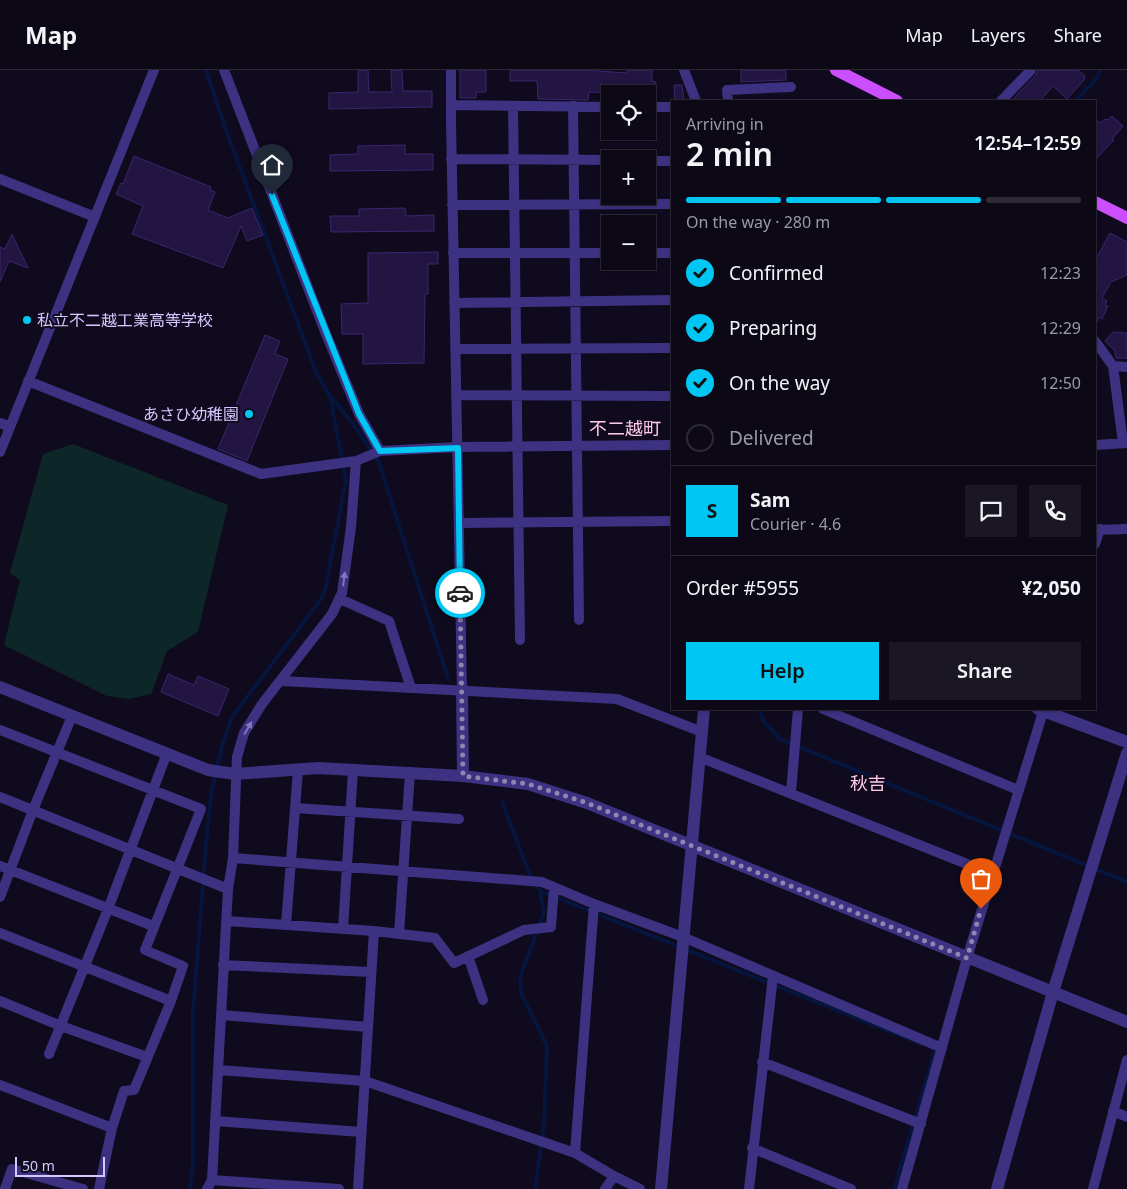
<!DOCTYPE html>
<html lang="en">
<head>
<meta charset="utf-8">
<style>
  body { margin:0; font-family:"Noto Sans","Noto Sans JP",sans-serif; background:#1a1623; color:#f1f3f6; height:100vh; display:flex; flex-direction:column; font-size:19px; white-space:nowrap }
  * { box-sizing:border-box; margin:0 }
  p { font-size:16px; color:#9a9aa1 }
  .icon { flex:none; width:28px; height:28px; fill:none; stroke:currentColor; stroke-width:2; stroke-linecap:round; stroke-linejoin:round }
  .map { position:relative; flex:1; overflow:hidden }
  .drawer { position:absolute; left:671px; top:30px; width:425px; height:610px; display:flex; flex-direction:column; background:#0c0816; border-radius:0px; box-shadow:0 1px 4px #0004,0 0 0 1px #2c2935 }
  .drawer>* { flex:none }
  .buttons { position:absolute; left:601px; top:15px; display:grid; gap:10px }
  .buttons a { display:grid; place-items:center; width:55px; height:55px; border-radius:0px; background:#0c0816; box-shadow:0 1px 4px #0004,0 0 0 1px #2c2935; font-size:25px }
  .scale { position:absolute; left:15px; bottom:12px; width:90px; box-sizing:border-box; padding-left:5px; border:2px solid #d3c8ff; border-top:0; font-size:14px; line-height:18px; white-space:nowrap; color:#d3c8ff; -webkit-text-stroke:4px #100a1e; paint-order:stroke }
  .pin { position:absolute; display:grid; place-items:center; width:42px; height:42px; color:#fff; margin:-51px -21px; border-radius:50% 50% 50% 0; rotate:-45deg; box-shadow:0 0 5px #0007 }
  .pin .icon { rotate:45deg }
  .courier { position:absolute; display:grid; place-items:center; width:50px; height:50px; margin:-25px; border:4px solid #00c6f3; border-radius:50%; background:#fff; color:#222; box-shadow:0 1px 6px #0007 }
  .headline em { font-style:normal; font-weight:600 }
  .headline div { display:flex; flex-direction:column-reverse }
  .headline { display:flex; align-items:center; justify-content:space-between; height:85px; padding:0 15px }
  h1 { font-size:32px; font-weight:600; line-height:38px }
  .bar { display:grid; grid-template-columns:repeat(4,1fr); gap:8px 5px; align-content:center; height:60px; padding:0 15px }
  .bar i { height:6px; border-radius:4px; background:#2c2935 }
  .bar .on { background:#00c6f3 }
  .bar p { grid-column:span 4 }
  .line { display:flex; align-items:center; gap:12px; padding:0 15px; border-top:1px solid #2c2935 }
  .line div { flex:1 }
  .round { display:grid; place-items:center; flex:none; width:52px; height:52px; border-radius:0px; background:#1a1623 }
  ol { padding:0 15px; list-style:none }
  li { display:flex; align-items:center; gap:15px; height:55px }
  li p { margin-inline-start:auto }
  li .icon { padding:5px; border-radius:50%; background:#00c6f3; color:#111; stroke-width:4 }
  li:last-child { color:#9a9aa1 }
  li i { width:28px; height:28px; border:2px solid #2c2935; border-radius:50% }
  .action { display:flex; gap:10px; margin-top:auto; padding:10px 15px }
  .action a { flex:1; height:58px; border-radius:0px; background:#00c6f3; color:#111; font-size:20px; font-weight:600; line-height:58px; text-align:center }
  .action a+a { background:#1a1623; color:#f1f3f6 }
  header { display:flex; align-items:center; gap:30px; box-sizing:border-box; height:70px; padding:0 25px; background:#0c0816; border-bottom:1px solid #2c2935 }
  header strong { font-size:24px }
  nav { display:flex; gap:28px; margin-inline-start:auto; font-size:18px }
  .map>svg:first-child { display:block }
</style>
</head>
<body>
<header>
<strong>Map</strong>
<nav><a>Map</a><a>Layers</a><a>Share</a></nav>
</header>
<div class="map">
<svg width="1127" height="1119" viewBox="0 0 1127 1119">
  <rect width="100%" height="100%" fill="#100a1e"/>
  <path fill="#0d2729" d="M73,374L228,435L198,562L167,581L151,624L129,629L107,626L4,575L20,510L10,503L43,384Z"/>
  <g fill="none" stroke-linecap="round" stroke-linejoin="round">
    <path stroke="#05153d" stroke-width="4" d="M206,0L226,60L316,302L330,326L354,355L378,390L448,608
      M1075,31L1097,8L1100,0
      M759,639L765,653L780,669L1127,812
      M502,732L530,805L540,821L921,974
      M190,1119L193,1094V942L206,774L211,724L222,676L232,647L321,529L325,520L346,411L330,326
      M535,1119L544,1056L547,976L521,923L520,907L544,843L540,821
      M894,1119L935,980L932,979"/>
  </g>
  <path fill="#221541" stroke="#3a266e" d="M358,0H368L369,22H392L391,0H402L403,21H432V37L329,39V23L358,22Z
    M460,0H486V22H476V28H460Z
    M510,0H584L627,3V0H652V11L656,12L654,24L589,22L588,30L538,29L537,11H510Z
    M741,0H786V10L741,12Z
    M1038,0H1078L1085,6L1084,8L1085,9L1067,29L1053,16L1040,31H1011L1036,5Z
    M674,15H682L684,31H675Z
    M1112,46L1123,56L1112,69L1114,70L1095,90V48L1100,53L1105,49L1108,50Z
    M405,75V84H433V100L330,101V85L358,84V76Z
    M134,86L211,117L210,120L215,122L208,140L228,148L252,138L263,165L247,171L241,156L223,198L132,164L143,136L116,124L121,113L123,114Z
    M405,138L406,146L434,145V161L331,162L330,146H359V139Z
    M1110,163L1127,172V205L1111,212L1102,228L1107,231L1105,235L1108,236L1102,249L1099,247L1095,256V191Z
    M12,164L28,198L9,191L0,212V177L5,179Z
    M438,182V194H428V224H425L424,293L363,294V264H342L341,234L368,233V183Z
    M1113,262L1127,263V288H1116L1115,281L1105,271Z
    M265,265L280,271L275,284L288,289L247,391L218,379Z
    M168,604L194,615L198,606L229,619L218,646L161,622Z"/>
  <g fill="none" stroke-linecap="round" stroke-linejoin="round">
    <path stroke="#3c3281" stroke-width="10" d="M224,0L324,259L359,344L380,381
      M451,0V52L462,620
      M684,0L696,31
      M728,31L727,20L791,17
      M1001,31L1031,0
      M452,35L610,37
      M513,36L520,570
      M573,36L579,550
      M648,37H672
      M451,89L610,90
      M648,91H672
      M0,109L95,147
      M452,135L672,134
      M453,183H610
      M648,183H672
      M454,233L672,230
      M1095,271L1113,296L1123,373
      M455,279L672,278
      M1113,296L1127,297
      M28,311L261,404L356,391L380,381L457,377L672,375
      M456,325L672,326
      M0,353L10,357
      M1095,375L1127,373
      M0,382L154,0
      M459,453L672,451
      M1095,460L1127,459
      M1095,474L1100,459
      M340,529L389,551L411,618
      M282,611L617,629L702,662
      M823,639L1018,720
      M0,660L201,739L145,880L183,896L171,931L134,1020L124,1021L112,1058
      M699,687L992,804
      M791,722L798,639
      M0,727L228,819
      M295,738L459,749
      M233,788L542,812L594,834L683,867L942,978
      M0,796L153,856
      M0,827L33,740L72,646
      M227,851L374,861L435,868L454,893L524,860L551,857L554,817
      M286,855L298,700
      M343,859L353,700
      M0,863L171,931
      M399,864L410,702
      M468,886L483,930
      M223,895L371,902
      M0,931L61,956L147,987
      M221,945L368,957
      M49,984L108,839L167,683
      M762,992L921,1054
      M218,1000L365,1011L575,1083L614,1106L640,1119
      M0,1015L112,1058L99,1119
      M1113,1041L1127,1047
      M215,1051L361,1062
      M752,1078L851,1119
      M575,1083L594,834
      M212,1110L339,1119
      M5,1119L12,1099L83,1119
      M207,1119L212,1110L228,819L233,788L237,687L244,663L262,634L332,544L342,523L351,457L356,391
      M358,1119L374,861
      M605,1119L614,1106
      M749,1119L773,906
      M902,1119L967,888L1044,639
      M1093,1119L1127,990"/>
    <path stroke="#3c3281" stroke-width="12" d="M0,617L208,700L235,704L318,698L463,706L528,714L587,733L1127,952
      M462,620L463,706
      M1038,639L1127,672
      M661,1119L704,639
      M997,1119L1053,922L1127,683"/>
    <path stroke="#cc4fff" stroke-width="12" d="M836,0L897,31
      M1095,132L1127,148"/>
  </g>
  <defs><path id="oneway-solid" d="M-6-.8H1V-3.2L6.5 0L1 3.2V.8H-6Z" transform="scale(1.25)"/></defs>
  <g fill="#8076ba">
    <use href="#oneway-solid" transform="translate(344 509) rotate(-83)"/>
    <use href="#oneway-solid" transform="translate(248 658) rotate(-60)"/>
  </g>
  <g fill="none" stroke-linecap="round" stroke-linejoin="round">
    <path stroke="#8f86b0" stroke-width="5" stroke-dasharray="0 9" d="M460,523L463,706L528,714L587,733L967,888L981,839"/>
    <path stroke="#00c6f3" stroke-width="6" d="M272,125L359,344L380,381L458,378L460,523"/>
  </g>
  <g fill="#00c6f3" stroke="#100a1e" stroke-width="2">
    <circle cx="27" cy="250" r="5"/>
    <circle cx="249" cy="344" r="5"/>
  </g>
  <g text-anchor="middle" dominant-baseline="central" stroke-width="4" stroke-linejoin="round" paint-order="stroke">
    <g font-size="16" fill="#d3c8ff" stroke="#100a1e" text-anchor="start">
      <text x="37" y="250">私立不二越工業高等学校</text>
      <text x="239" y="344" text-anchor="end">あさひ幼稚園</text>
    </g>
    <g font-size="18" fill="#ffcae7" stroke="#100a1e">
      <text x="625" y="358">不二越町</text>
      <text x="868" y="713">秋吉</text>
    </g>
  </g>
</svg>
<div class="buttons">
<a><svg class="icon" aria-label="locate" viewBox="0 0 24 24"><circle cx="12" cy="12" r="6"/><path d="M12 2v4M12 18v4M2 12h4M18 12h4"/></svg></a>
<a>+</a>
<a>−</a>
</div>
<div class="scale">50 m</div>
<div class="pin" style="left:981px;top:839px;background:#ea580c"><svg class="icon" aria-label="bag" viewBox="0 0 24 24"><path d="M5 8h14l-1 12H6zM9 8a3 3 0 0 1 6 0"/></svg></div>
<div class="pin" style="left:272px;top:125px;background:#1f2937"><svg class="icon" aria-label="home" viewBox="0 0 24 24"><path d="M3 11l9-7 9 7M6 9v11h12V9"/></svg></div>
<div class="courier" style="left:460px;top:523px"><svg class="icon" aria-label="car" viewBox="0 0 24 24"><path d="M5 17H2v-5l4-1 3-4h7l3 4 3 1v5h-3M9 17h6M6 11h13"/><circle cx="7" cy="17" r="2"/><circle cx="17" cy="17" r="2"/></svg></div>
<section class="drawer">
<div class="headline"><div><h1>2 min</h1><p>Arriving in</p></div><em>12:54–12:59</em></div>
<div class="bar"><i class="on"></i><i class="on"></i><i class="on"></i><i></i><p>On the way · 280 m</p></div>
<ol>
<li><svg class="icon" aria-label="check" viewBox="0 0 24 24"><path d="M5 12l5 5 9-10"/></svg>Confirmed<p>12:23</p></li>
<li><svg class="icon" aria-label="check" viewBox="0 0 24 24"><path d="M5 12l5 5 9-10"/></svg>Preparing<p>12:29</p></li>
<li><svg class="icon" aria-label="check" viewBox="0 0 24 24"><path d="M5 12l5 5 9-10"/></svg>On the way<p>12:50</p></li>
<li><i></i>Delivered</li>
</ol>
<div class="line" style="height:90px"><b class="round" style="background:#00c6f3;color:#111">S</b><div><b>Sam</b><p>Courier · 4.6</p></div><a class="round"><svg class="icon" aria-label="chat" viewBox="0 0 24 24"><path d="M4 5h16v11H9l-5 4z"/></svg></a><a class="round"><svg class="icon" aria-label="phone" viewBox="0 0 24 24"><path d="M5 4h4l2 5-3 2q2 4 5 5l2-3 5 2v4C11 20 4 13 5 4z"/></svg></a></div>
<div class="line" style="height:65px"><div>Order #5955</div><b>¥2,050</b></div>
<div class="action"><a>Help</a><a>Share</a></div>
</section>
</div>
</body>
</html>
